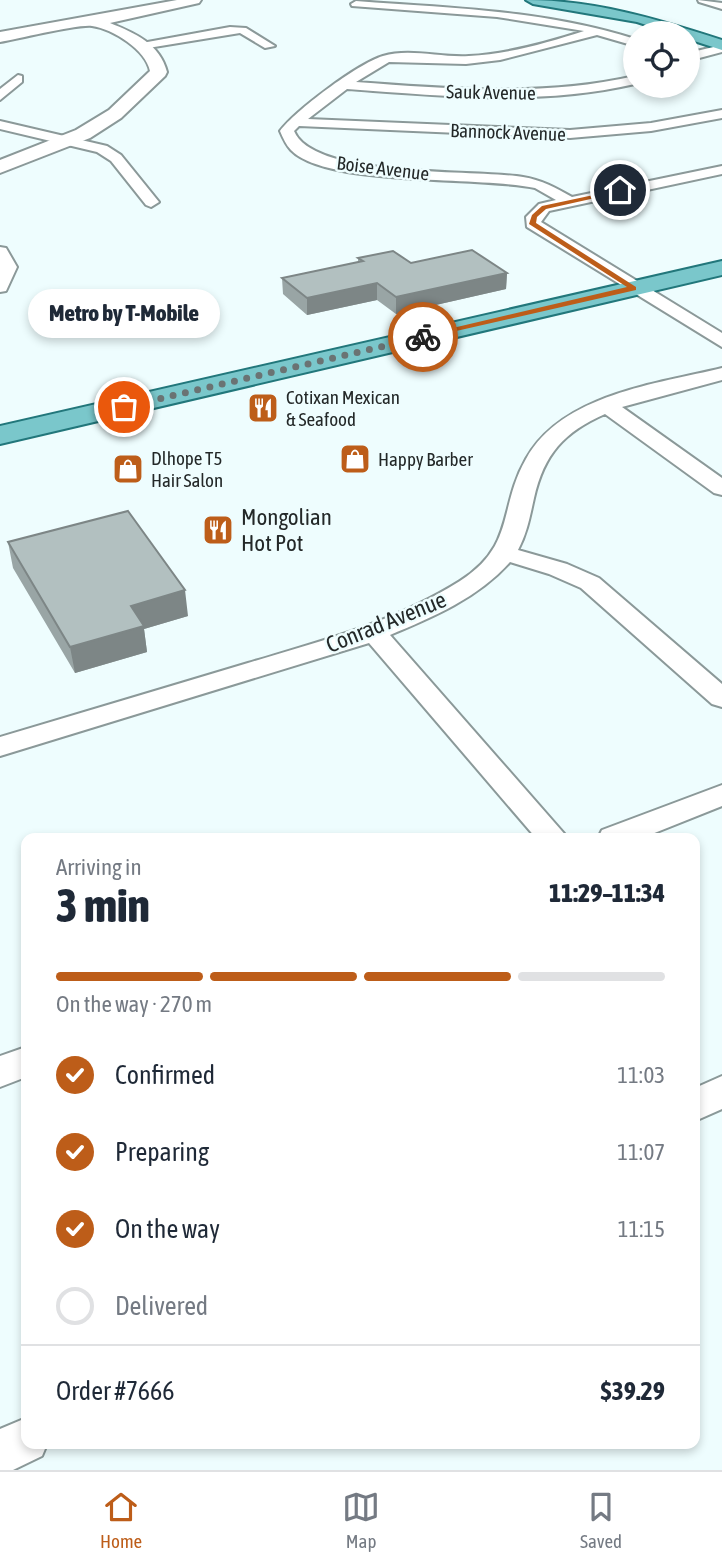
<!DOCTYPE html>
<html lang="en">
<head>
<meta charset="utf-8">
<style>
  body { margin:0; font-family:"Asap Condensed",sans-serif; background:#f2f2f3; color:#1f2937; height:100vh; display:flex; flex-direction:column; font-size:26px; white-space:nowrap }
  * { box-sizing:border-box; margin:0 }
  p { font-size:23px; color:#747a83 }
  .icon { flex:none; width:38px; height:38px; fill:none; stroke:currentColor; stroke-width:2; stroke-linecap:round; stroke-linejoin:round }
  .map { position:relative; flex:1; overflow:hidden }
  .sheet { position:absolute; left:21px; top:833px; width:679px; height:616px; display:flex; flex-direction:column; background:#fff; border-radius:14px; box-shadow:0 4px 10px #0003 }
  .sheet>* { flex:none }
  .tools { position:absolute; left:623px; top:21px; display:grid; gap:14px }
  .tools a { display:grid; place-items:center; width:77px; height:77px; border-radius:50%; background:#fff; box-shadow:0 4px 10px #0003; font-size:35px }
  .pin { position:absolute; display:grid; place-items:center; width:60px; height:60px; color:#fff; margin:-30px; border:4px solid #fff; border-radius:50%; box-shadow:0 2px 7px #0007 }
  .courier { position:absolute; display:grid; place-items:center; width:70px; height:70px; margin:-35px; border:5px solid #bd5d19; border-radius:50%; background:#fff; color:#222; box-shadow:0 2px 9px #0007 }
  .bubble { position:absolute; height:49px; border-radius:24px; background:#fff; box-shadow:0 4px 10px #0003; font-size:23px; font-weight:800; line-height:49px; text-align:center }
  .summary em { font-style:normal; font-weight:800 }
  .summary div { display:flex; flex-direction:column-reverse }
  .summary { display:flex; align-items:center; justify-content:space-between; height:119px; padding:0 35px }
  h1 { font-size:46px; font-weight:800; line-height:52px }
  .bar { display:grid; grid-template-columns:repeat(4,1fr); gap:10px 7px; align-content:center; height:84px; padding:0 35px }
  .bar i { height:9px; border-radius:5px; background:#e0e1e3 }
  .bar .current { background:#bd5d19 }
  .bar p { grid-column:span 4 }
  .line { display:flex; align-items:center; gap:18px; padding:0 35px; border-top:2px solid #e0e1e3 }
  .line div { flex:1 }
  ol { padding:0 35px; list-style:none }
  li { display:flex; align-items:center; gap:21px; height:77px }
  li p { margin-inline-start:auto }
  li .icon { padding:7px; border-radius:50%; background:#bd5d19; color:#fff; stroke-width:4 }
  li:last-child { color:#747a83 }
  li i { width:38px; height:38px; border:4px solid #e0e1e3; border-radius:50% }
  .menu { display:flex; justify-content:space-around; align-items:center; height:98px; border-top:2px solid #e0e1e3; background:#fff; font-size:19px; color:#747a83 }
  .menu a { display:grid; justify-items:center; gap:4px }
  .menu .current { color:#bd5d19 }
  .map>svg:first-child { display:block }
</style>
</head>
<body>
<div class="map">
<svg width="722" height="1470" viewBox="0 0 722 1470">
  <rect width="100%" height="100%" fill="#eefdfe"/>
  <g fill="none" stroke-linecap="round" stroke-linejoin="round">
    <g stroke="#8b9999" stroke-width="4">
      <path id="street" d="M698,0L722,3V9L699,2Z
        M356,1C450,8 544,10 635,39V46L597,35L500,60L466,64L389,62L356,82C450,89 542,97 635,76V84C539,106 444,96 347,89L308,119L570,130L651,123L722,110V118L651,131L570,138L299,126L294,131C314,179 475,169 523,177C542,180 556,188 572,197L722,166V174L549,211L541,222L722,333V347L527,227L526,217L539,204L556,200L535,188C481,176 327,187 291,150C286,145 283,138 280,131C295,111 357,64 383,56C410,48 441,58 469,56C508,54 547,43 584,31L497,17L352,6L351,4Z
        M230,27L246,28L275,46L265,48L240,33L142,49L136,46L142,43Z
        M722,45V52L688,61V53Z
        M18,75L22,76V82L0,100V89Z
        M0,121L107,146L121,155L159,202L151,207L146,205L111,161L97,152L0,129Z
        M0,247L6,248L17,267L6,291L0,292Z
        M722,368V380L622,407L722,478V495L714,493L605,414C564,432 544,454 534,498C530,516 527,533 518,550L567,564L599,578L722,684V707L712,704L581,588L549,574L510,562C478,598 433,617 390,635L568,838H536L369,643L0,756V737C83,712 166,688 248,663C321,641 395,622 460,581C516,545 498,508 526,459C562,394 657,384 722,368Z
        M722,785V806L642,838H598L602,830Z
        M26,1047V1077L0,1087V1056Z
        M722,1076V1109L695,1121V1088Z
        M26,1418V1444H47L42,1456L13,1470H0V1429Z"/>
    </g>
    <g stroke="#8b9999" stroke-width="4">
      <path id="secondary" d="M177,0H201L199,3L110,23C135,33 160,44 167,72L165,76L121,118L90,138L0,173V160L76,130L109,110L150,71C146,50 113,29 92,26C78,24 18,39 0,42V32Z"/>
    </g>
    <g stroke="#22777b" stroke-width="4">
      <path id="primary" d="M526,0C594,0 657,19 722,40V50L688,39V33H671L637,22L533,4Z
        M722,261V275L0,444V426Z"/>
    </g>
    <use href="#street" fill="#fff" fill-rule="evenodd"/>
    <use href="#secondary" fill="#fff" fill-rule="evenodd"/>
    <use href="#primary" fill="#7ac7cb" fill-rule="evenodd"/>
  </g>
  <path fill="#99a5a5" d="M358,258L507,273L506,289L396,314L377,300L307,315L283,294L282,278L358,262Z
    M8,542L188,616L144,629L147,652L75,673L13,568Z"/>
  <path fill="#7d8686" d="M507,273L506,289L396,314V297Z
    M377,283V300L307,315V298Z
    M185,590L188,616L144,629L147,652L75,673L70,647L131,606Z"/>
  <path fill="#b2c0c0" stroke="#7d8686" stroke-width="2" d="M472,250L507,273L396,297L377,283L307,298L282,278L363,261L358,258L393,251L411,263Z
    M128,511L185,590L131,606L144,626L70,647L8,542Z"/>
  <path fill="#bd5d19" d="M622,189V192L546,209L537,217L536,223L636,287V290L421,339L423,335L627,287L529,224L532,215L542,206Z"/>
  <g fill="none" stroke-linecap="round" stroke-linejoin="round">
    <path stroke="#6a7373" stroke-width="7" stroke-dasharray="0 12.6" d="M124,407L423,337"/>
  </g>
  <defs>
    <g id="restaurant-square" transform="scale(1.575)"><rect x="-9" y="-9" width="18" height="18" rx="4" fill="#bd5d19" stroke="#eefdfe"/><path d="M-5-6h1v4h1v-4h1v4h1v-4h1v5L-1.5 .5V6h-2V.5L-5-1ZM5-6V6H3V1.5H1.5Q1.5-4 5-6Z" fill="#fff"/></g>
    <g id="shop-square" transform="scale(1.575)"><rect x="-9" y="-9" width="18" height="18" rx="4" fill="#bd5d19" stroke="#eefdfe"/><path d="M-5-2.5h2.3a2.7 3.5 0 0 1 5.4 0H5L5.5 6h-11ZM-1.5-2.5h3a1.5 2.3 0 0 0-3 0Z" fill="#fff"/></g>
  </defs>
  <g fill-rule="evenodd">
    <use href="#restaurant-square" x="263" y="408"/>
    <use href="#shop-square" x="355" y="459"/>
    <use href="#shop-square" x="128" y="469"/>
    <use href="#restaurant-square" x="218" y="530"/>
  </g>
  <g text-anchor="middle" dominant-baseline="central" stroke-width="5" stroke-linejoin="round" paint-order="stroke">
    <g font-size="19" fill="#232828" stroke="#eefdfe">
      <text transform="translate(491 92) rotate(1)">Sauk Avenue</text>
      <text transform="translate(508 132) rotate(2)">Bannock Avenue</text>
      <text transform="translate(383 168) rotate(7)">Boise Avenue</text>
    </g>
    <g font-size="19" fill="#232828" stroke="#eefdfe" text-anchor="start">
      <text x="286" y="397">Cotixan Mexican<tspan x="286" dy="22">&amp; Seafood</tspan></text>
      <text x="151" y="458">Dlhope T5<tspan x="151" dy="22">Hair Salon</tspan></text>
      <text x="378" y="459">Happy Barber</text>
    </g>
    <g font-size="23" fill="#232828" stroke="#eefdfe" text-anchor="start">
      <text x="241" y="517">Mongolian<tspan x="241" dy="26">Hot Pot</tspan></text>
    </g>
    <g font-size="23" fill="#232828" stroke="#eefdfe">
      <text transform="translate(386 622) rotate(-22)">Conrad Avenue</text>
    </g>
  </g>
</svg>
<div class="tools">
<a><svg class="icon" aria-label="locate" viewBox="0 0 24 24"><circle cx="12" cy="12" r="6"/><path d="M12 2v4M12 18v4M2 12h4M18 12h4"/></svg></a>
</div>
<div class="pin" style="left:124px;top:407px;background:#ea580c"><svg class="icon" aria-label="bag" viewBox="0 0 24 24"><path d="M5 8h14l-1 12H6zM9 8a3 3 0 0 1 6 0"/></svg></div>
<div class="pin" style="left:620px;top:190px;background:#1f2937"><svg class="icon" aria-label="home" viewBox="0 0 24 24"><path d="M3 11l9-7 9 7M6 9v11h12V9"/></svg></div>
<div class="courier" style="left:423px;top:337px"><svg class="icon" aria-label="bike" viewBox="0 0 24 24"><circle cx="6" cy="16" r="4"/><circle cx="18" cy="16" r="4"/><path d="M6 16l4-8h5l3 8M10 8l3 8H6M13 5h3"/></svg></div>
<div class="bubble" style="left:28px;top:289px;width:192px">Metro by T-Mobile</div>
<section class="sheet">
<div class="summary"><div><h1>3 min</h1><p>Arriving in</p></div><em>11:29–11:34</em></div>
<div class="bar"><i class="current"></i><i class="current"></i><i class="current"></i><i></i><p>On the way · 270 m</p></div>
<ol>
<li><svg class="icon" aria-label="check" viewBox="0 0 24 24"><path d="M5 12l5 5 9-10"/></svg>Confirmed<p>11:03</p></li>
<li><svg class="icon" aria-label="check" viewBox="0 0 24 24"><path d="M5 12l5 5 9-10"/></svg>Preparing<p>11:07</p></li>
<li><svg class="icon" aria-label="check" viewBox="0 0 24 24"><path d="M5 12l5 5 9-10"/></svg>On the way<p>11:15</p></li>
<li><i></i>Delivered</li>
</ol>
<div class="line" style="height:91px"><div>Order #7666</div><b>$39.29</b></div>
</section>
</div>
<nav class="menu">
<a class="current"><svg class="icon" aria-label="home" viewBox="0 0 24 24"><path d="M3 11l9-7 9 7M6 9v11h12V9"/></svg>Home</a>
<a><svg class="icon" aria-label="map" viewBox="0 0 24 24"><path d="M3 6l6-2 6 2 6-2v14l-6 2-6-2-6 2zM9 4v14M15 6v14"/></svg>Map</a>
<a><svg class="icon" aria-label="saved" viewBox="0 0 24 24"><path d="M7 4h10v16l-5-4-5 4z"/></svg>Saved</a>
</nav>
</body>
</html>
